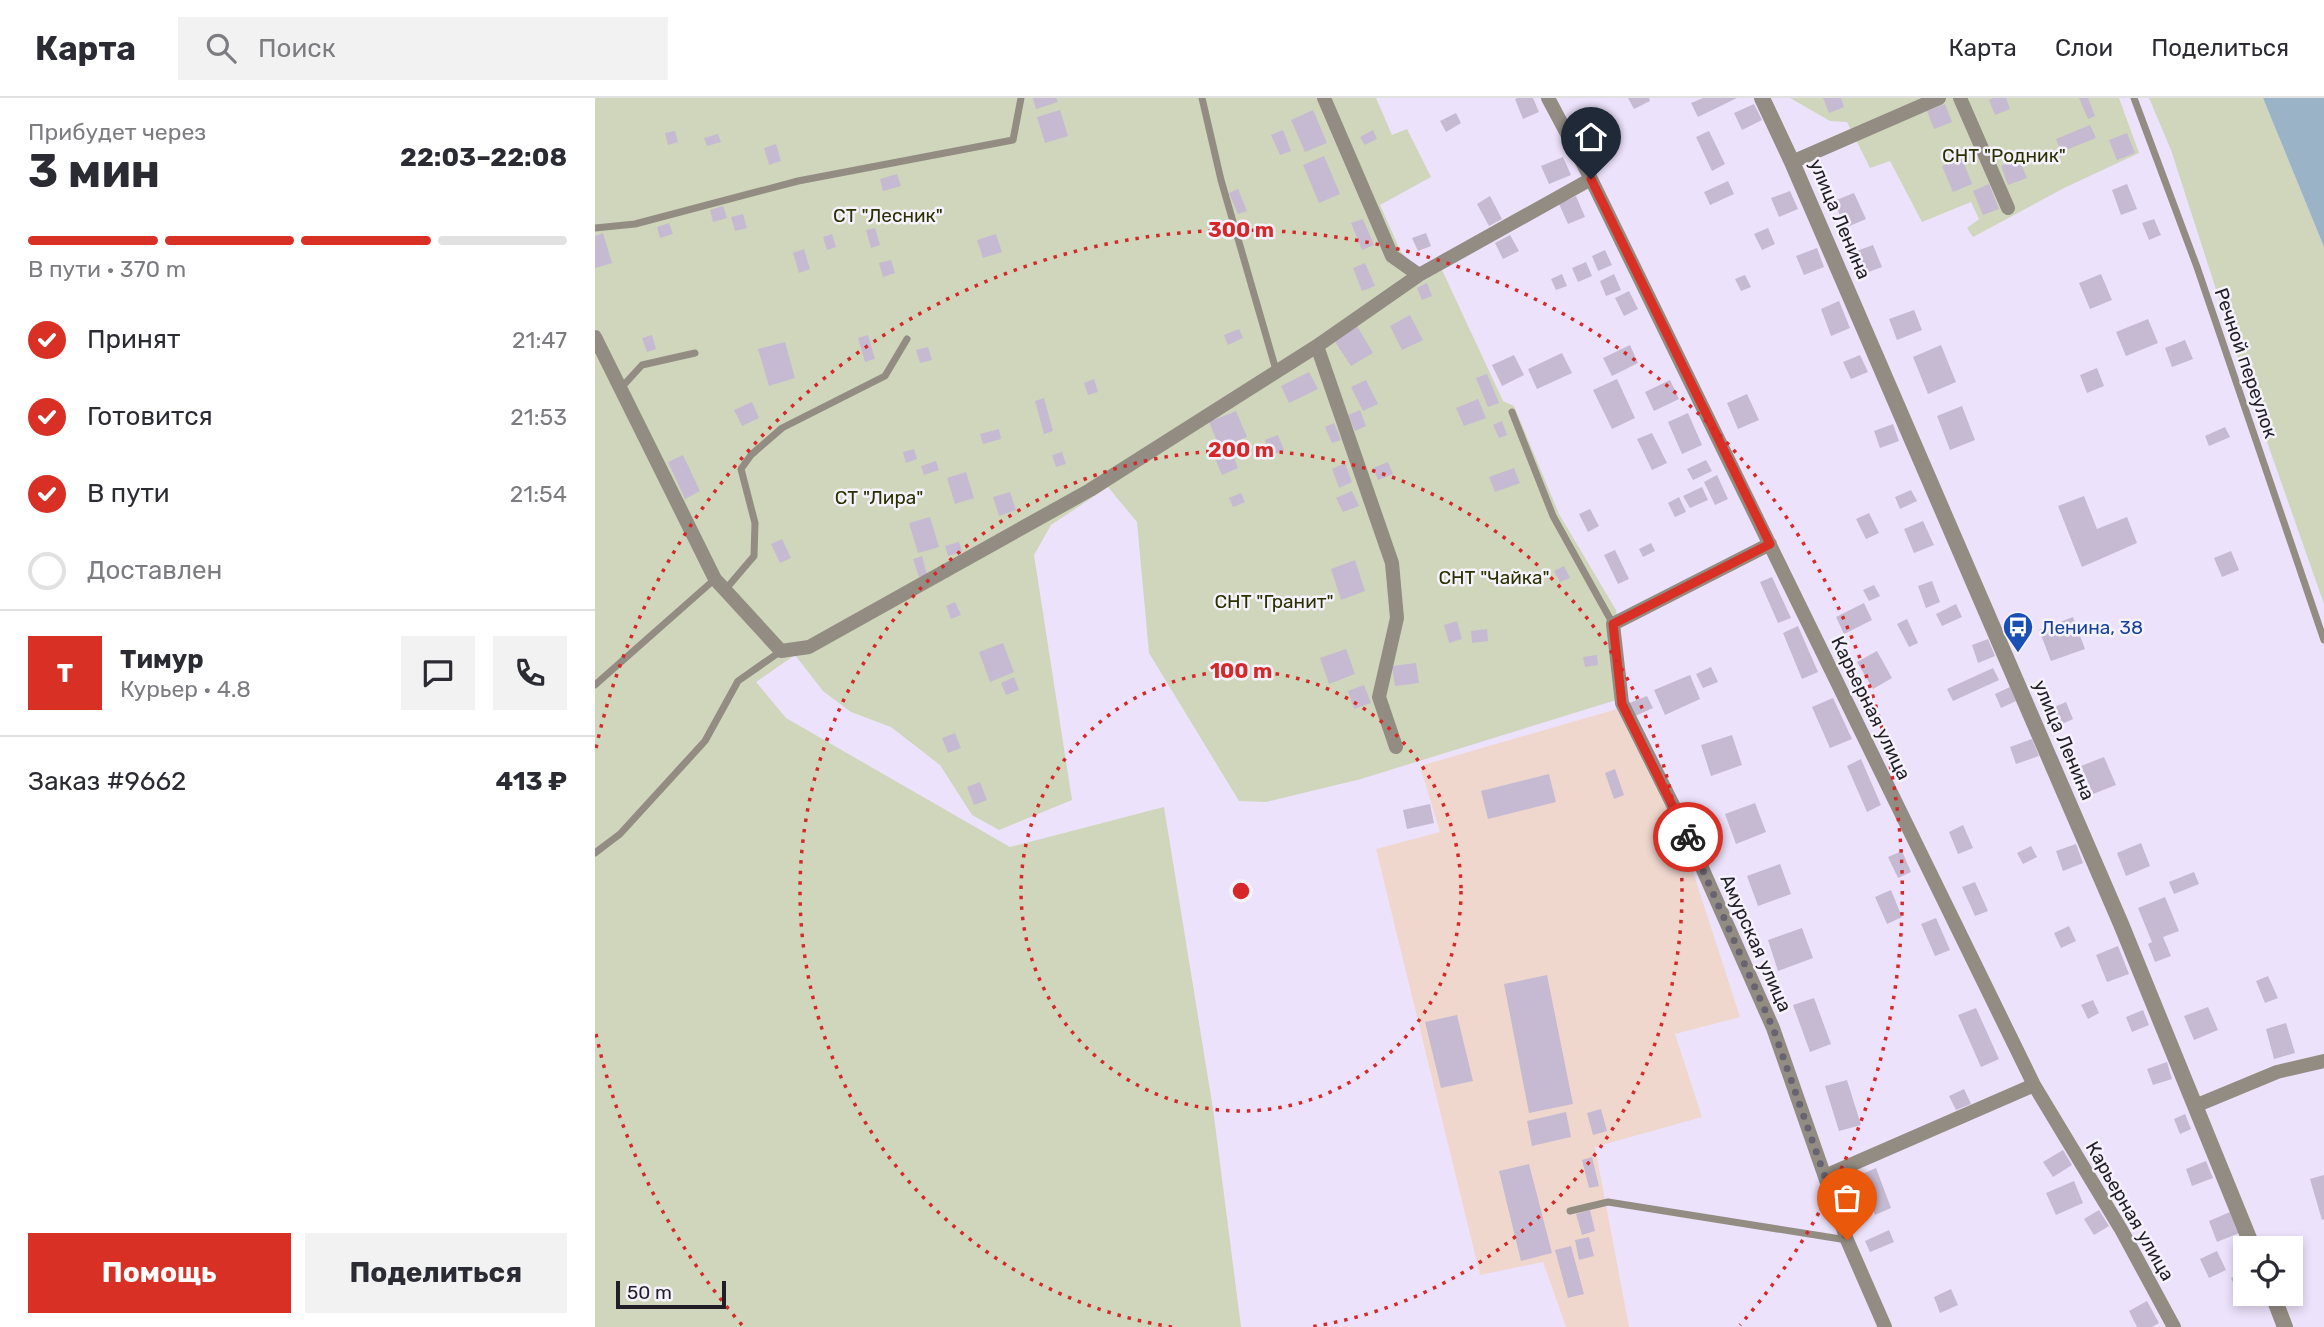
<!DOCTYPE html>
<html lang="ru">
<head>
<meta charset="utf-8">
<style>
  body { margin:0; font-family:Rubik,sans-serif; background:#f2f2f3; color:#2b2b33; height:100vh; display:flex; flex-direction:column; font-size:26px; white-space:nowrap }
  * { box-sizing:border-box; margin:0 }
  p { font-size:23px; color:#7c7c81 }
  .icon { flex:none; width:38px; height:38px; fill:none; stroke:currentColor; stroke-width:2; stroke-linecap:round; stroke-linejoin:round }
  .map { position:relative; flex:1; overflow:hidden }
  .side { display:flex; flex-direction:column; background:#fff; width:595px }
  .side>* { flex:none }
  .buttons { position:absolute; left:1638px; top:1138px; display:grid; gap:14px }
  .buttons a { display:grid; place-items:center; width:70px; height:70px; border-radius:0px; background:#fff; box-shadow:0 4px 10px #0003; font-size:35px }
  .scale { position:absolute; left:21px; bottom:18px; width:110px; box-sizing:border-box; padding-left:7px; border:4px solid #211e27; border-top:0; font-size:19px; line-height:24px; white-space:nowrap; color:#211e27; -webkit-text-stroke:5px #f6f2fc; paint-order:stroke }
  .pin { position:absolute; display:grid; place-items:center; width:60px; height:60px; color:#fff; margin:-72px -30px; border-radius:50% 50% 50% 0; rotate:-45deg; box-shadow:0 0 7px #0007 }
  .pin .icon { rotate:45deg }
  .courier { position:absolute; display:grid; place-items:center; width:70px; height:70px; margin:-35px; border:5px solid #d93025; border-radius:50%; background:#fff; color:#222; box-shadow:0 2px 9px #0007 }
  .summary em { font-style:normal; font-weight:700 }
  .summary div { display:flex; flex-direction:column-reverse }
  .summary { display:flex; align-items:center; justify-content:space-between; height:119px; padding:0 28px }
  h1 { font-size:46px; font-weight:700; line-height:52px }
  .bar { display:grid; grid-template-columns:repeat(4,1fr); gap:10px 7px; align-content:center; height:84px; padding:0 28px }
  .bar i { height:9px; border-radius:5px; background:#e1e1e2 }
  .bar .on { background:#d93025 }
  .bar p { grid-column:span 4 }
  .line { display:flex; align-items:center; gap:18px; padding:0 28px; border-top:2px solid #e1e1e2 }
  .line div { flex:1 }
  .round { display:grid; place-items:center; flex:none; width:74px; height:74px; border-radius:0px; background:#f2f2f3 }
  ol { padding:0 28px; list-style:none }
  li { display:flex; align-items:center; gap:21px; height:77px }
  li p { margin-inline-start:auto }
  li .icon { padding:7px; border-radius:50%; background:#d93025; color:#fff; stroke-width:4 }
  li:last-child { color:#7c7c81 }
  li i { width:38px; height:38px; border:4px solid #e1e1e2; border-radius:50% }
  .cta { display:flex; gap:14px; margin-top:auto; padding:14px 28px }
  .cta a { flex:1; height:80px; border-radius:0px; background:#d93025; color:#fff; font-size:28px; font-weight:700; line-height:80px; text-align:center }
  .cta a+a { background:#f2f2f3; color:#2b2b33 }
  header { display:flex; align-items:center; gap:42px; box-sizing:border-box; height:98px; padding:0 35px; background:#fff; border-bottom:2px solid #e1e1e2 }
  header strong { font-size:33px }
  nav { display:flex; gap:38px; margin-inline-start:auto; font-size:24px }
  .search { width:490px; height:63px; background:#f2f2f3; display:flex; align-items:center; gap:18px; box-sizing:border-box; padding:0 24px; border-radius:0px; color:#7c7c81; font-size:26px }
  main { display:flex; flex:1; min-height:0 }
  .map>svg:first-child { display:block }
</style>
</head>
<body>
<header>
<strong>Карта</strong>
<div class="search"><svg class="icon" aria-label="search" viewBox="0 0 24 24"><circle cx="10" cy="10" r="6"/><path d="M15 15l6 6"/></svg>Поиск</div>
<nav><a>Карта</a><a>Слои</a><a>Поделиться</a></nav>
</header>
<main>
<section class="side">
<div class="summary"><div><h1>3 мин</h1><p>Прибудет через</p></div><em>22:03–22:08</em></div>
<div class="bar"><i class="on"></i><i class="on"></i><i class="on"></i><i></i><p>В пути · 370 m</p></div>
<ol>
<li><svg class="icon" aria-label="check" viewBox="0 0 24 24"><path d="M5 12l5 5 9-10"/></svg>Принят<p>21:47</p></li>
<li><svg class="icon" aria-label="check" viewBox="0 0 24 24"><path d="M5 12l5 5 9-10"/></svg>Готовится<p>21:53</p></li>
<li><svg class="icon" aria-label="check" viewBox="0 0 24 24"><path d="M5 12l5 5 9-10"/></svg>В пути<p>21:54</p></li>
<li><i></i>Доставлен</li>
</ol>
<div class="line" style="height:126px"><b class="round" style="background:#d93025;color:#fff">Т</b><div><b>Тимур</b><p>Курьер · 4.8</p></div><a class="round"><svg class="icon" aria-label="chat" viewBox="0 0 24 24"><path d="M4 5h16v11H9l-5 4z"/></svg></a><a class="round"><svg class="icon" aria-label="phone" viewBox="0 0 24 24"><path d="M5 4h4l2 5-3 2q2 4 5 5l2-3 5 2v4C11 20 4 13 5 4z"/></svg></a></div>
<div class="line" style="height:91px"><div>Заказ #9662</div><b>413 ₽</b></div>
<div class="cta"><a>Помощь</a><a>Поделиться</a></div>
</section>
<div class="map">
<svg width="1729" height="1229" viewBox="0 0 1729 1229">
  <rect width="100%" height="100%" fill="#ece2fb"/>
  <path fill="#f0d7ce" d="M1022,611L1088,743L1145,919L1080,936L1107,1019L1000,1049L1034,1229H971L948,1164L885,1177L781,751L845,734L825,668Z"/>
  <path fill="#cfd6bb" d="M0,0H781L797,37L812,31L836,79L785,107L806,154L817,165L826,184L847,172L908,303L919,308L964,416L1021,512L1031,599L766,681L671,704L644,703L554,555L542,424L513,389L456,427L439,457L477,702L404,732L377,717L345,667L296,629L256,614L228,593L200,557L161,584L191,620L415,749L569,709L618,1011L646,1229H0Z
    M1195,0H1524L1544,55L1469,90L1378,139L1372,130L1384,121L1376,104L1327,124L1295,63L1275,70L1252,24L1235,23Z
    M1554,0H1668L1729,149V506L1649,278L1576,52Z"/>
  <path fill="#9ab3c7" d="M1668,0H1729V149Z"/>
  <path fill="#c5bad2" d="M438,0H461L463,4L441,11Z
    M923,0H938L944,14L928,21L920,1Z
    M1033,0H1054L1055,3L1039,11Z
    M1108,0H1142L1103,19L1096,5Z
    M1228,0H1246L1249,9L1234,15Z
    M1398,0H1411L1415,11L1400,17L1394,2Z
    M1484,0H1493L1500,18L1493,21Z
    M1159,6L1167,22L1147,32L1139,15Z
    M1350,6L1357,24L1339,31L1332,13Z
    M465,12L473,38L450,45L442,19Z
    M718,12L732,45L710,54L696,22Z
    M861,15L866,25L851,34L845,23Z
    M1495,27L1501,40L1466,54L1461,41Z
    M688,32L696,53L685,57L676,37Z
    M778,32L782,41L770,47L765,39Z
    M80,33L83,44L73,47L70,35Z
    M1114,33L1130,66L1117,73L1101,39Z
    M1532,35L1540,55L1522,62L1514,42Z
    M123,36L126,44L112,48L109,40Z
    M181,46L186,63L174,67L169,50Z
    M729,58L745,96L724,105L708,67Z
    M968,59L976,77L954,86L946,68Z
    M1367,60L1377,86L1358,94L1347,68Z
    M1424,61L1432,80L1413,87L1406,68Z
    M302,76L306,88L288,93L285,81Z
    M1133,83L1139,96L1115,107L1109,94Z
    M1394,86L1404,111L1388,117L1378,93Z
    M1532,86L1542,111L1526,117L1517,92Z
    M643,91L652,113L643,116L634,95Z
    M1195,93L1203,111L1184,119L1176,100Z
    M1259,95L1271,121L1250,130L1239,103Z
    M895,98L907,121L894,128L882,106Z
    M981,98L990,119L973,126L964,106Z
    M128,108L132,120L118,124L115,112Z
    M148,116L152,130L140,133L136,119Z
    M768,121L779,147L767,152L756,125Z
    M1559,121L1566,137L1554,142L1547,125Z
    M74,125L78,136L65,140L62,129Z
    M280,130L285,147L276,150L271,132Z
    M1173,130L1180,146L1167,152L1159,136Z
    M8,135L17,165L0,170V138Z
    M831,135L836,148L823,153L817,140Z
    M237,136L241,149L232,152L228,139Z
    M401,136L407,154L388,160L382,142Z
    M915,137L924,153L908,161L900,145Z
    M1278,147L1287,169L1268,176L1259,154Z
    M1222,150L1229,169L1209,177L1201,158Z
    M209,151L215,171L204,175L198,155Z
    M1010,152L1017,167L1003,173L997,158Z
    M296,162L300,175L288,179L284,165Z
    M991,164L997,178L983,184L977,170Z
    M770,165L780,188L767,193L758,170Z
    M967,176L972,188L961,192L956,181Z
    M1019,176L1026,192L1011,198L1005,183Z
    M1506,176L1517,202L1495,211L1484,185Z
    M1150,177L1156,189L1146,193L1140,181Z
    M832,185L837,198L827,202L822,190Z
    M1034,193L1043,211L1029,218L1020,200Z
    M1244,203L1255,230L1236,238L1226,211Z
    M1319,212L1327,232L1302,242L1294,221Z
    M815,217L828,242L807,252L795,228Z
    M1553,221L1563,245L1531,258L1521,234Z
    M762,228L778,255L756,268L739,242Z
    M644,231L648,240L633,247L629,237Z
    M57,237L61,251L52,254L47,240Z
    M273,237L280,261L270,264L263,240Z
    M1590,242L1598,261L1577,269L1570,250Z
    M190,244L200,280L174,288L163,251Z
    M1035,247L1043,265L1017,278L1008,260Z
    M1346,247L1361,284L1333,296L1318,259Z
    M333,249L337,262L325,265L321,252Z
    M967,255L977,275L942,291L933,271Z
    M919,257L929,277L907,288L897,267Z
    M1265,257L1273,274L1256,281L1248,264Z
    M1502,270L1509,288L1492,295L1485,277Z
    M714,274L723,291L694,305L686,288Z
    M892,276L904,305L893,309L881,280Z
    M499,281L503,294L493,297L489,285Z
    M1022,281L1040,320L1017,331L998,292Z
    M771,282L783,306L768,313L756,289Z
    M1075,282L1084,301L1059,313L1050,294Z
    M1152,296L1164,322L1143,331L1132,305Z
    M449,300L458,333L449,336L440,303Z
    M883,301L891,320L869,328L861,310Z
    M157,304L164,320L147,328L139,312Z
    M1367,308L1380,342L1355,352L1342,318Z
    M765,312L771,328L760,333L753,317Z
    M641,313L652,339L625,350L614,324Z
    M1093,315L1107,347L1087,356L1073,324Z
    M907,323L912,337L904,340L898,327Z
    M739,325L746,342L737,345L730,329Z
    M1298,326L1304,343L1285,350L1279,333Z
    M1630,329L1635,339L1614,348L1610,338Z
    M404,331L406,341L388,346L385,336Z
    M1057,335L1072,365L1057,372L1042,341Z
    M683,337L689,352L677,357L670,342Z
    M319,351L322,361L311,365L308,354Z
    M636,352L643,370L627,377L619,358Z
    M467,354L471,366L461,369L457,357Z
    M88,357L105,393L90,401L73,364Z
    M1111,362L1117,373L1098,382L1092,371Z
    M341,363L344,372L329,377L326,368Z
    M793,364L798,376L783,382L778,370Z
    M750,365L757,384L744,390L737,371Z
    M919,370L925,385L900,394L894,379Z
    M371,374L379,400L360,406L352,380Z
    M1122,377L1133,401L1120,407L1109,384Z
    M1107,389L1113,402L1095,410L1088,398Z
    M1316,392L1322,403L1305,411L1300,399Z
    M757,393L764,408L748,414L741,400Z
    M415,394L421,412L404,418L398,399Z
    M646,395L650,404L638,409L634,400Z
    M1489,398L1502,431L1532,419L1542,445L1487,469L1463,408Z
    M1084,399L1091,414L1080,419L1073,405Z
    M995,411L1004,428L993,434L984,416Z
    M1274,415L1284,435L1271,441L1261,421Z
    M335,419L344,449L323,455L314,425Z
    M1328,423L1339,447L1319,455L1309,431Z
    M187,441L196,460L185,465L176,446Z
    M364,444L367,454L353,458L350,448Z
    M1056,445L1060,453L1048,459L1044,451Z
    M1020,452L1034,481L1023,486L1009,457Z
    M1636,453L1644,472L1627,479L1619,460Z
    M327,458L332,477L324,479L318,461Z
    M760,462L770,493L746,502L736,471Z
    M969,468L975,480L965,484L959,473Z
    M1177,479L1196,520L1183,525L1165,484Z
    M1337,483L1345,504L1331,510L1323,488Z
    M1279,487L1285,498L1274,503L1268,492Z
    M360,504L366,517L356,521L351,508Z
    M1269,505L1277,522L1249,536L1241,519Z
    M1361,506L1367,519L1347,528L1341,516Z
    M1478,519L1490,551L1456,563L1444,532Z
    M1312,521L1323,545L1314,549L1302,526Z
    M862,523L867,541L854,545L849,527Z
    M1203,528L1223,574L1207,581L1188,535Z
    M892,531L893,543L877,545L876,533Z
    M1393,541L1400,558L1383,565L1377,547Z
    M408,545L419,574L395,584L384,554Z
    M751,551L760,576L734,586L725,560Z
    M1282,553L1297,580L1278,591L1262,564Z
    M1002,557L1003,567L990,569L988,559Z
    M821,565L824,585L800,588L797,568Z
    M1116,569L1123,584L1108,590L1101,576Z
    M1398,570L1404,582L1358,603L1352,591Z
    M1095,577L1105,601L1070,617L1059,592Z
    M419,579L424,592L411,597L406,585Z
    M769,587L776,605L759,611L753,593Z
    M1415,589L1421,603L1406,610L1400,596Z
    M1052,598L1058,610L1038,619L1032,606Z
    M1238,600L1257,641L1235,650L1217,609Z
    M1471,604L1478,621L1465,627L1457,610Z
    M360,635L366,650L353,655L347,640Z
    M1137,637L1147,667L1116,678L1106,647Z
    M1437,641L1444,658L1421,666L1415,649Z
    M1509,659L1521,687L1498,696L1486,668Z
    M1266,661L1286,707L1272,714L1252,668Z
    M1020,671L1029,697L1019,701L1010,675Z
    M954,676L961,704L893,721L886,693Z
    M385,684L392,702L379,707L372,689Z
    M1160,705L1171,734L1141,746L1130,716Z
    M835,706L839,725L812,731L808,712Z
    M1368,727L1378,750L1363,756L1354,734Z
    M1546,745L1555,768L1531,778L1522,755Z
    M1481,746L1488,765L1468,773L1461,753Z
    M1436,748L1442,759L1428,766L1422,755Z
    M1307,753L1316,774L1303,780L1293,759Z
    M1185,766L1196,796L1163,808L1152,778Z
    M1599,774L1604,786L1579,796L1574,784Z
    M1380,784L1393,813L1380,818L1367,789Z
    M1296,792L1307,819L1292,826L1280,799Z
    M1570,799L1584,833L1568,839L1576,858L1560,864L1553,846L1557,844L1543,810Z
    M1341,820L1355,852L1340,858L1326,826Z
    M1474,828L1481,843L1466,850L1459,835Z
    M1207,830L1218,860L1183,873L1173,842Z
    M1523,848L1534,876L1512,884L1501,857Z
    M952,877L978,1006L934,1015L909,886Z
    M1673,878L1683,900L1670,905L1661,883Z
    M1219,900L1236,946L1215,954L1198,907Z
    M1498,902L1504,915L1493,921L1486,907Z
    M1613,909L1623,932L1599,942L1589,918Z
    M1381,910L1404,961L1386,969L1363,917Z
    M1548,912L1554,927L1537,934L1531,919Z
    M862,917L878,983L846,990L830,924Z
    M1691,925L1700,955L1679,961L1671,931Z
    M1572,964L1577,981L1558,987L1552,971Z
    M1252,982L1266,1027L1244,1033L1230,988Z
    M1369,991L1376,1006L1361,1012L1354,998Z
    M1006,1011L1012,1033L998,1037L992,1015Z
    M971,1014L976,1039L937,1048L932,1023Z
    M1590,1016L1596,1031L1585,1036L1579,1021Z
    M1468,1052L1477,1067L1458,1079L1448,1064Z
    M997,1059L1004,1088L994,1090L987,1062Z
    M1611,1063L1618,1080L1597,1088L1591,1071Z
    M934,1066L957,1155L926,1163L904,1073Z
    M1281,1070L1296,1110L1280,1117L1265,1077Z
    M1729,1077V1121L1727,1122L1715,1081Z
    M1479,1083L1488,1105L1461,1117L1451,1095Z
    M995,1112L1000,1133L987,1137L981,1116Z
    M1504,1112L1514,1128L1499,1137L1489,1121Z
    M1635,1114L1644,1135L1622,1144L1614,1123Z
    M1294,1132L1299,1144L1275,1154L1270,1143Z
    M994,1139L999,1158L984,1162L980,1142Z
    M976,1148L989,1196L973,1200L960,1152Z
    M1622,1153L1631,1172L1614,1180L1605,1161Z
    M1650,1174V1195H1658L1645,1201L1636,1180Z
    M1356,1191L1363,1207L1345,1215L1339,1199Z
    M1552,1203L1564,1225L1557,1229H1542L1534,1213Z"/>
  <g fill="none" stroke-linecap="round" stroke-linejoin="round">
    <path stroke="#938c83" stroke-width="7" d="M607,0L626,82L681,272
      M1539,0L1602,169L1729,542
      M0,130L40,126L203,83L418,42L426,0
      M26,290L47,267L100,255
      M917,314L958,418L1018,526
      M130,492L159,458L160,425L146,371L156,357L187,330L290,278L312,241
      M0,587L120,481
      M0,755L25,736L110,643L143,583L186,553
      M975,1113L1013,1104L1252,1142"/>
    <path stroke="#938c83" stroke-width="14" d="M729,0L797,158L824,177
      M953,0L996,81L1439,987L1527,1133L1579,1229
      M1365,0L1413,110
      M1197,64L1344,0
      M0,239L120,481L186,553L214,549L495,392L722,248L824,177L996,81
      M722,248L797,465L802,520L784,599L801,649
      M1175,446L1018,526L1027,605L1089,729L1178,930L1252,1142L1290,1229
      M1600,1008L1682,974L1729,963
      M1230,1078L1439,987"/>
    <path stroke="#938c83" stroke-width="16" d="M1167,0L1197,64L1526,826L1658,1150
      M1677,1195L1690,1229"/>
  </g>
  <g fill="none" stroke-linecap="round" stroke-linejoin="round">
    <path stroke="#686371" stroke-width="7" stroke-dasharray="0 12.6" d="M1093,739L1178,930L1252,1142"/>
    <path stroke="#d93025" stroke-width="9" d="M996,81L1175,446L1018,526L1027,606L1093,739"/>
  </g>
  <g fill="none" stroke="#d62828" stroke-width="3.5" stroke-dasharray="3.5 7">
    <circle cx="646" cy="793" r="220"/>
    <path d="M577 1229A441 441 0 1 1 715 1229"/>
    <path d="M147 1227A661 661 0 0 1 1 936M1 650A661 661 0 1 1 1145 1227"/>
  </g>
  <defs>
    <g id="bus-pin" transform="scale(1.575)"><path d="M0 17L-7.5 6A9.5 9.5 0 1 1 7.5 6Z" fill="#1a4fb4" stroke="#f6f2fc"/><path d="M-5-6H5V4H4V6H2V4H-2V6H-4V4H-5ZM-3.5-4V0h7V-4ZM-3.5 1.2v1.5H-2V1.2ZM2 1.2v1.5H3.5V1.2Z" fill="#fff"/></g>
  </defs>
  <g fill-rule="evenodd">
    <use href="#bus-pin" x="1423" y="529"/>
  </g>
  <g text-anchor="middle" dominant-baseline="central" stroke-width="5" stroke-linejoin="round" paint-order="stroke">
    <g font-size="19" fill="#293100" stroke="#f6f2fc">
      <text x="1409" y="57">СНТ "Родник"</text>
      <text x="293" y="117">СТ "Лесник"</text>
      <text x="284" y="399">СТ "Лира"</text>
      <text x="899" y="479">СНТ "Чайка"</text>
      <text x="679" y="503">СНТ "Гранит"</text>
    </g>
    <g font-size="19" fill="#211e27" stroke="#f6f2fc">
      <text transform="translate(1245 121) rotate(67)">улица Ленина</text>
      <text transform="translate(1651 265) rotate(71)">Речной переулок</text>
      <text transform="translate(1276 610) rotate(64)">Карьерная улица</text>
      <text transform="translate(1469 642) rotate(67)">улица Ленина</text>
      <text transform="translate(1161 845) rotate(66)">Амурская улица</text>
      <text transform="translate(1535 1113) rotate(60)">Карьерная улица</text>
    </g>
    <g font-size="19" fill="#164399" stroke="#f6f2fc" text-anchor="start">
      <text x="1446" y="529">Ленина, 38</text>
    </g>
  </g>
  <circle cx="646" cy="793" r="10" fill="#d62828" stroke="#f6f2fc" stroke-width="3.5"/>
  <g font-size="21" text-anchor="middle" font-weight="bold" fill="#d62828" stroke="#f6f2fc" stroke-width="5" stroke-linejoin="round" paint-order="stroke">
    <text x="646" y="139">300 m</text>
    <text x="646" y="359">200 m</text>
    <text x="646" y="580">100 m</text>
  </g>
</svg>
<div class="buttons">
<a><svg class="icon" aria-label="locate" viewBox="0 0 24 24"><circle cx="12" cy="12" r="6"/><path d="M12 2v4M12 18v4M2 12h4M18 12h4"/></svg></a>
</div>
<div class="scale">50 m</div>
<div class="pin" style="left:1252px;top:1142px;background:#ea580c"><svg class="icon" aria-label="bag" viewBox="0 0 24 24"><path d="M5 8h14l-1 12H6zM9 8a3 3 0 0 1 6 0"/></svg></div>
<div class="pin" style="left:996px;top:81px;background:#1f2937"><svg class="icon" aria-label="home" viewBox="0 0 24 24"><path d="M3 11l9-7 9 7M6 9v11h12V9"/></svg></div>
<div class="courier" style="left:1093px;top:739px"><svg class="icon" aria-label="bike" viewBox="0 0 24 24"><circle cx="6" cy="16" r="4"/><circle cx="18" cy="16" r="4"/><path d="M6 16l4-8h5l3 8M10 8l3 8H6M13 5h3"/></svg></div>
</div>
</main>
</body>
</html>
